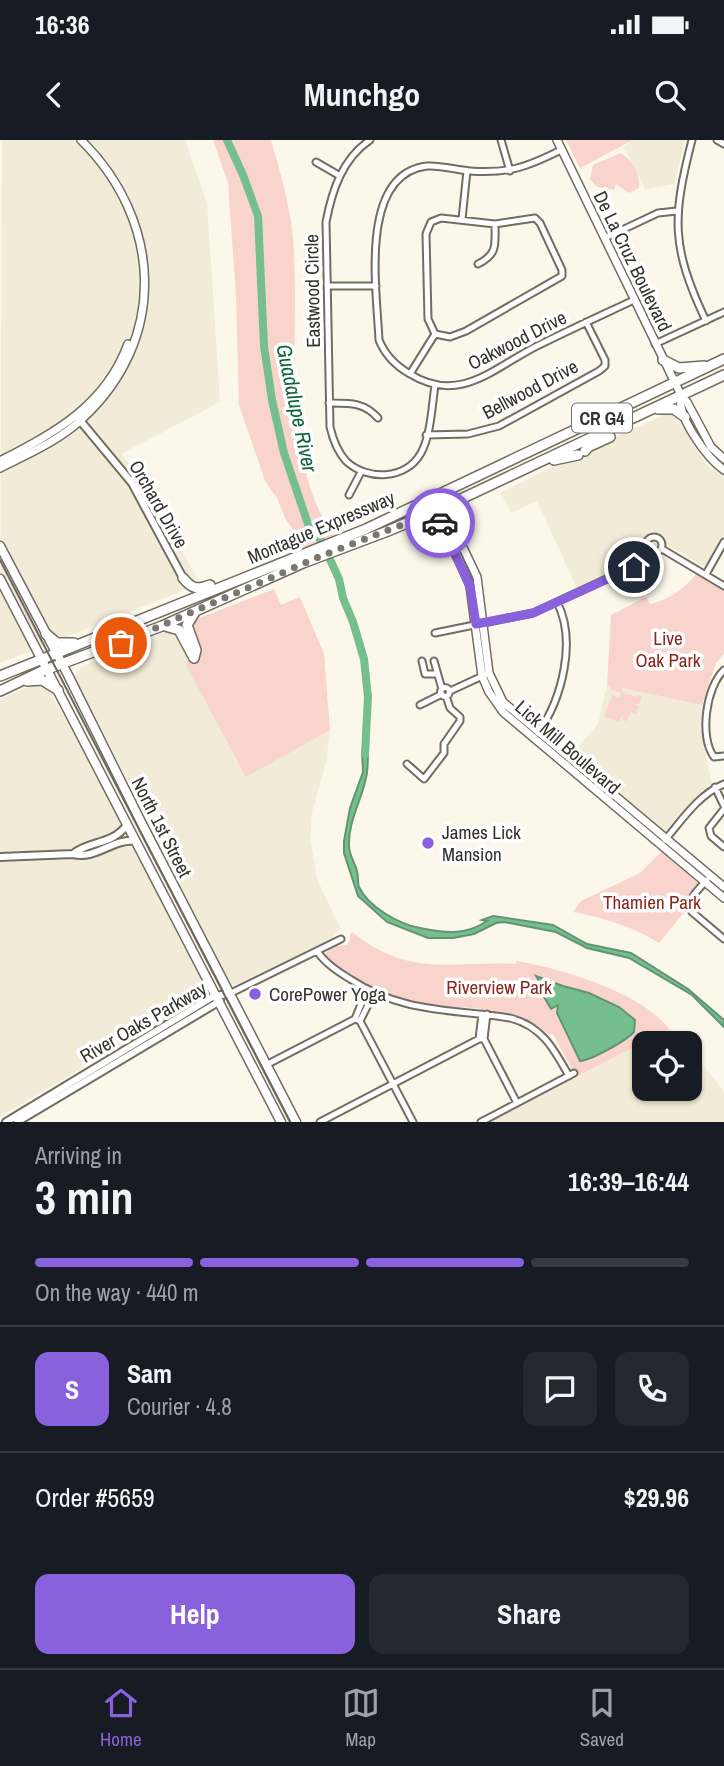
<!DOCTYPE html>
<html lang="en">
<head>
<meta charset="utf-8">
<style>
  body { margin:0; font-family:"Archivo Narrow",sans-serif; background:#242831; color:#f1f3f6; height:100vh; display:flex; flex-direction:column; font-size:26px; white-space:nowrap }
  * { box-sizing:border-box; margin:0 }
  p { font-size:23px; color:#9ea1a6 }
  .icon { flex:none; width:38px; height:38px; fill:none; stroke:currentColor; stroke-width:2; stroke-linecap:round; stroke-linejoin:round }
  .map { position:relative; height:982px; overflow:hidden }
  .sheet { display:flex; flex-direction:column; background:#171b24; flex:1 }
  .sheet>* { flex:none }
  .fabs { position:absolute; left:632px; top:891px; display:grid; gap:14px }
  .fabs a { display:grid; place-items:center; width:70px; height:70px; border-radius:14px; background:#171b24; box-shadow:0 2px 5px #0004; font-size:35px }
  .pin { position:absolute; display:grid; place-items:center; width:60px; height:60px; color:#fff; margin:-30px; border:4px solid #fff; border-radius:50%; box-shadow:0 2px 7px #0007 }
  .courier { position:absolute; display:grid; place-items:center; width:70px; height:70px; margin:-35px; border:5px solid #8a61dc; border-radius:50%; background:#fff; color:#222; box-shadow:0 2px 9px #0007 }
  .headline em { font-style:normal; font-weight:800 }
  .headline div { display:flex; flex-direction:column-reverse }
  .headline { display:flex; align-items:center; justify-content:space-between; height:119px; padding:0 35px }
  h1 { font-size:46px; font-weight:800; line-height:52px }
  .bar { display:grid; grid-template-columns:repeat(4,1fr); gap:10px 7px; align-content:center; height:84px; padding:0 35px }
  .bar i { height:9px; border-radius:5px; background:#363941 }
  .bar .active { background:#8a61dc }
  .bar p { grid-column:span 4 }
  .line { display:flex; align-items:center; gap:18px; padding:0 35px; border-top:2px solid #363941 }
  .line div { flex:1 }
  .round { display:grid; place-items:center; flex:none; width:74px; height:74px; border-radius:14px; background:#242831 }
  .primary-button { display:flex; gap:14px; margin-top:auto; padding:14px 35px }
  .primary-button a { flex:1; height:80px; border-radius:14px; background:#8a61dc; color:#fff; font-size:28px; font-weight:800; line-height:80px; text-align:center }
  .primary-button a+a { background:#242831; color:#f1f3f6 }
  .status { display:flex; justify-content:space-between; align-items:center; height:49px; padding:0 35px; background:#171b24; direction:ltr }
  .status svg { height:19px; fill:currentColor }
  header { display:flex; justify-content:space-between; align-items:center; height:91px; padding:0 35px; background:#171b24; font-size:32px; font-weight:800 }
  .dock { display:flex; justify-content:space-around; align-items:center; height:98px; border-top:2px solid #363941; background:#171b24; font-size:19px; color:#9ea1a6 }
  .dock a { display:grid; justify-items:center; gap:4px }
  .dock .active { color:#8a61dc }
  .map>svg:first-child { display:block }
</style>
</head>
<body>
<div class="status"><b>16:36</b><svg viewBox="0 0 49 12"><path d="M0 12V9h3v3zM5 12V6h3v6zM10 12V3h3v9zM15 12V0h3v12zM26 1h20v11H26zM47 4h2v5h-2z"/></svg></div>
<header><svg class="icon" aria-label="back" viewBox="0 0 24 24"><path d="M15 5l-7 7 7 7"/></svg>Munchgo<svg class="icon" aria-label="search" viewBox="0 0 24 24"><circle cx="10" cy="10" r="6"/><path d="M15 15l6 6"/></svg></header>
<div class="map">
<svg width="724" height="982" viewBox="0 0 724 982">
  <rect width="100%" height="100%" fill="#fbf7ea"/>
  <path fill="#f1ebd7" d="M2,0H185L207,63L220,262L121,314L144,341L200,444L0,523Z
    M633,0H685L674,44L645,49L624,7Z
    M672,271L708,327L724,335V398L708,429L667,405L648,412L637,420L577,448L537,361L511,373L501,353L557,324Z
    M179,486L246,636L330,590L326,622L312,672L310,698L317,739L340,788L331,799L235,845L230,843L75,536L81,527Z
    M44,541L96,633L208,853L0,977V559Z
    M607,545L702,565L700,587L712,644L702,651L663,694L571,615L598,584Z
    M669,889L684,903H644V948H690V909L724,951V982H490Z"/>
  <path fill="#f9d4cd" d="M213,0H271C282,38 293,75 294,114C299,208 280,317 335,399L306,409L285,378L277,358L265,341L239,265L236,155L228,43Z
    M566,0H633L580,28Z
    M621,13C632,20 641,35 639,48L629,53L616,44L614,50L597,47L590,39L593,25Z
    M698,432L724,450V514L716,523L702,565L622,548V552L637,557L638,555L642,556L639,564H634L639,566L636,574L631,572L627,581L623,580L624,576L622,575L619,582L604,576L612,555L619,558L622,553L611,550V546L607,545L611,475L646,457L650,464C671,459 684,449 698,432Z
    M274,449L281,465L300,457L324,514L330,590L246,637L186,525L191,516L179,486Z
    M662,711L698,743L685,762L684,772L659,803C632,786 604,778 573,772L581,761L640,733Z
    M352,792C410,838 449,821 516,824V821C558,827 643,853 669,889L576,937L553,894L549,895C516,861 453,871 409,862C378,855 345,837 324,814L335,806L347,805L350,799V794Z"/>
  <path fill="#74bf8d" stroke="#619570" stroke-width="2" d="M365,605L368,606C368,615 368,624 367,633C363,658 348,680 349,706C349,715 355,723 357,731C359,737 357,742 359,747C368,767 399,784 420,788C444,793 465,796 487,781L482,780L493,776L553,785L587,804L631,813L688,849L724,880V887L692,855L629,818L587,808L556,792L504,782L496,783L474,794L453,798H428L387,782L358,756L344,713V701L350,668L363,632L362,611Z
    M536,836L563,846L589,853L619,867L635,880L634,892C626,901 591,920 580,921L557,873L558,865L551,869L539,848L542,846Z"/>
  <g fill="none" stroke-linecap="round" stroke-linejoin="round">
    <path stroke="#74bf8d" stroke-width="8" d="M227,0L243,35L258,76L264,206L272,260L284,313L309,387L321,400L339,439L343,458L353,482L364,519L368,557L365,614"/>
    <g stroke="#716d62" stroke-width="9">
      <path id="minor" d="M370,0C342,19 332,51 326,82L330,287C333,300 337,311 346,321C367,341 406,340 421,313C431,295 432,265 435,245
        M501,0L510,31
        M692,0C672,78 671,107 706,181
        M717,0L724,4
        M561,10C527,27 508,34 470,31C456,30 441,25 427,26C358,34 377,152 379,200C385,215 396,226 410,234C460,265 495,227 537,206C569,190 602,175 634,160
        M316,22L340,36
        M441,78L495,84L535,78L540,83L562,130V136L466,191L450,197L435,194L428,179L426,94L431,82Z
        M462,79L467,31
        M605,98L658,73L677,71
        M478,124C498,114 495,105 495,84
        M327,146H376
        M655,204L724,172
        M410,234L435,194
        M329,263C349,263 364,262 378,278
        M426,295L468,294L499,286L599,231L605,226V220L586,182
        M349,355L361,332
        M646 405a8 8 0 1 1 16 0a8 8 0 1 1-16 0Z
        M662,409L724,446
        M706,434L724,402
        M435,493L533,473L636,425L645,420L650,412
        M422,521L425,534H437
        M434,521L442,549
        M724,530C706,547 699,597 714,617L724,616
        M440.5 552a4.5 4.5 0 1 1 9 0a4.5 4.5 0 1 1-9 0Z
        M450,551L489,533
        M420,565L442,554
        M538,593C562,559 577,501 557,462
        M407,624L424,639L444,613V604L460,581V577L450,568L446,556
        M715,647L724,666
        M724,669L709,688L711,696L724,707
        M665,700C682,680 699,654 724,644
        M707,740C699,749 686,759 692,772L724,799
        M317,811C325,823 337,831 350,839C402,873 451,869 510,878C542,886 554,909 569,936
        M229,854L341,799
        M355,879L367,850
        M360,881L413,982
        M360,881L374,853
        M479,899L482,874
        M484,899L517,963
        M484,899L487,874
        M266,925L355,879L360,881
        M320,982L479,899H484
        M481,982L574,933"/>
    </g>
    <g stroke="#716d62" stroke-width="10">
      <path id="tertiary" d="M78,278L132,343L183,438
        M73,714C90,700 111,706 127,685
        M0,717L73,714C96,720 113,698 135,701
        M6,982L214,856L229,854
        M17,982L220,861"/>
    </g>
    <g stroke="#716d62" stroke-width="10">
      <path id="secondary" d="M557,0L681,255L687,262L711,307L724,319
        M681,255C676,276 707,318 724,330
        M0,321C56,292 105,266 128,204
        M0,328C28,314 60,300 82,279C169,199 162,80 81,0
        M438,355L477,437L489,533L503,562L724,747
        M431,358L444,387
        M449,397L470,446L482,536L489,552L503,572L724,758"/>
    </g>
    <g stroke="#716d62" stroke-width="11">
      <path id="primary" d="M0,406L68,535L141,682L296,982
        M0,439L281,982"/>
    </g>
    <g stroke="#716d62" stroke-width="12">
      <path id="trunk" d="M663,220L679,228L704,226
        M658,269H674L685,277
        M585,311L588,307L610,297
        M554,320L578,315
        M417,381C440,379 440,380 450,400
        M455,391C451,378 454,371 463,361
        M183,438C192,449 197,450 210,445
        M165,486L179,490L194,518
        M46,494L57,503H74
        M194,518L196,510L187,485L195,472
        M0,536L366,389L724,219
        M27,541L42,540L58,550
        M0,551L40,532L162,486L303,423L388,391L444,367L724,235"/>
    </g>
    <use href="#minor" stroke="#fff" stroke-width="5"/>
    <use href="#tertiary" stroke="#fff" stroke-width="6"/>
    <use href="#secondary" stroke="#fff" stroke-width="7"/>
    <use href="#primary" stroke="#fff" stroke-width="8"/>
    <use href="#trunk" stroke="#fff" stroke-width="9"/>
    <path stroke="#6a6861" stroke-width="2" d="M0,420L290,982"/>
  </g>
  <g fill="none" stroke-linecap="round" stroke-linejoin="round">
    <path stroke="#7a7770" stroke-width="7" stroke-dasharray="0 12.6" d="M121,503L321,416L412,381L429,380L440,383"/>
    <path stroke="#8a61dc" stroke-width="9" d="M440,383L470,446L476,484L533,473L634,427"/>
  </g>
  <g fill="#8a61dc" stroke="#fff" stroke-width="2.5">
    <circle cx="428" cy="703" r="7"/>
    <circle cx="255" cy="854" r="7"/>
  </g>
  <g text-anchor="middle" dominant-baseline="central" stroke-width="7" stroke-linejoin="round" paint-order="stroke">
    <rect fill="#fff" stroke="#71706d" stroke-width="2" x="572" y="263.5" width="60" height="29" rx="5"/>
    <g font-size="18" font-weight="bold" fill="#34322e">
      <text x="602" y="278">CR G4</text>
    </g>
    <g font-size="19" fill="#34322e" stroke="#fff">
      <text transform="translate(633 121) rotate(64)">De La Cruz Boulevard</text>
      <text transform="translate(312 151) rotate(-91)">Eastwood Circle</text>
      <text transform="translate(517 200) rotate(-27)">Oakwood Drive</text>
      <text transform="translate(530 249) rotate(-28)">Bellwood Drive</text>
      <text transform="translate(159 364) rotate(60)">Orchard Drive</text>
      <text transform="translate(321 387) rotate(-23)">Montague Expressway</text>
      <text transform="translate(568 607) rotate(41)">Lick Mill Boulevard</text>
      <text transform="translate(162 687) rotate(63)">North 1st Street</text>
      <text transform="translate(143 882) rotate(-30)">River Oaks Parkway</text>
    </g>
    <g font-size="19" fill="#89261d" stroke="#fff">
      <text x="668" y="498">Live<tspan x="668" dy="22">Oak Park</tspan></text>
      <text x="652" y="762">Thamien Park</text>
      <text x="499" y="847">Riverview Park</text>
    </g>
    <g font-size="19" fill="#34322e" stroke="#fff" text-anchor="start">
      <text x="442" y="692">James Lick<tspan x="442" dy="22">Mansion</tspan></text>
      <text x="269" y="854">CorePower Yoga</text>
    </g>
    <g font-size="21" font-style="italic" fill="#0d6638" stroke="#fff">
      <text transform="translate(297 268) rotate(78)">Guadalupe River</text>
    </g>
  </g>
</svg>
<div class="fabs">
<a><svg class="icon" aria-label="locate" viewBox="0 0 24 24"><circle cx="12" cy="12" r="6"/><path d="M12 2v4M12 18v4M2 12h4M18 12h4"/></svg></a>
</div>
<div class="pin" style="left:121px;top:503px;background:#ea580c"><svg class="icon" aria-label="bag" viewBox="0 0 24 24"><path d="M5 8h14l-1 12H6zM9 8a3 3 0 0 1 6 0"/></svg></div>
<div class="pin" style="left:634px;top:427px;background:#1f2937"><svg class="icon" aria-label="home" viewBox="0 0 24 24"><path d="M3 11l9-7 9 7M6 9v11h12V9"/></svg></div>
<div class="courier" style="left:440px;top:383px"><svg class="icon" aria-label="car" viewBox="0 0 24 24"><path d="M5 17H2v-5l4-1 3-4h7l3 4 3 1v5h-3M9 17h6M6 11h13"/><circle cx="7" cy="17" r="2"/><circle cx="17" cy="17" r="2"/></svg></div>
</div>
<section class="sheet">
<div class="headline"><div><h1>3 min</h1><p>Arriving in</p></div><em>16:39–16:44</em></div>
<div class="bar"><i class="active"></i><i class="active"></i><i class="active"></i><i></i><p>On the way · 440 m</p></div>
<div class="line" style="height:126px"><b class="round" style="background:#8a61dc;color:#fff">S</b><div><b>Sam</b><p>Courier · 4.8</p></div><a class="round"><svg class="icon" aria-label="chat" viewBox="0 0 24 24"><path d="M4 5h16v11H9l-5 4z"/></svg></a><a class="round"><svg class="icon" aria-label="phone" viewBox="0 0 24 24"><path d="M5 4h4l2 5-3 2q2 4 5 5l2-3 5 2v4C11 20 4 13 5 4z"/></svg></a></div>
<div class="line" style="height:91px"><div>Order #5659</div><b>$29.96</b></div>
<div class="primary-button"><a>Help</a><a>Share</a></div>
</section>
<nav class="dock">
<a class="active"><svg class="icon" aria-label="home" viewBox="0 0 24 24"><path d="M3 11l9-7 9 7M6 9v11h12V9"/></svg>Home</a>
<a><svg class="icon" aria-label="map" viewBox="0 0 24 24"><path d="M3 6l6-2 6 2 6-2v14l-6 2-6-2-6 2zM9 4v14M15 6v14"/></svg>Map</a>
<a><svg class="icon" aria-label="saved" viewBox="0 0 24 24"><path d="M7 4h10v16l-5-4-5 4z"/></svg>Saved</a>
</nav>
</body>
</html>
